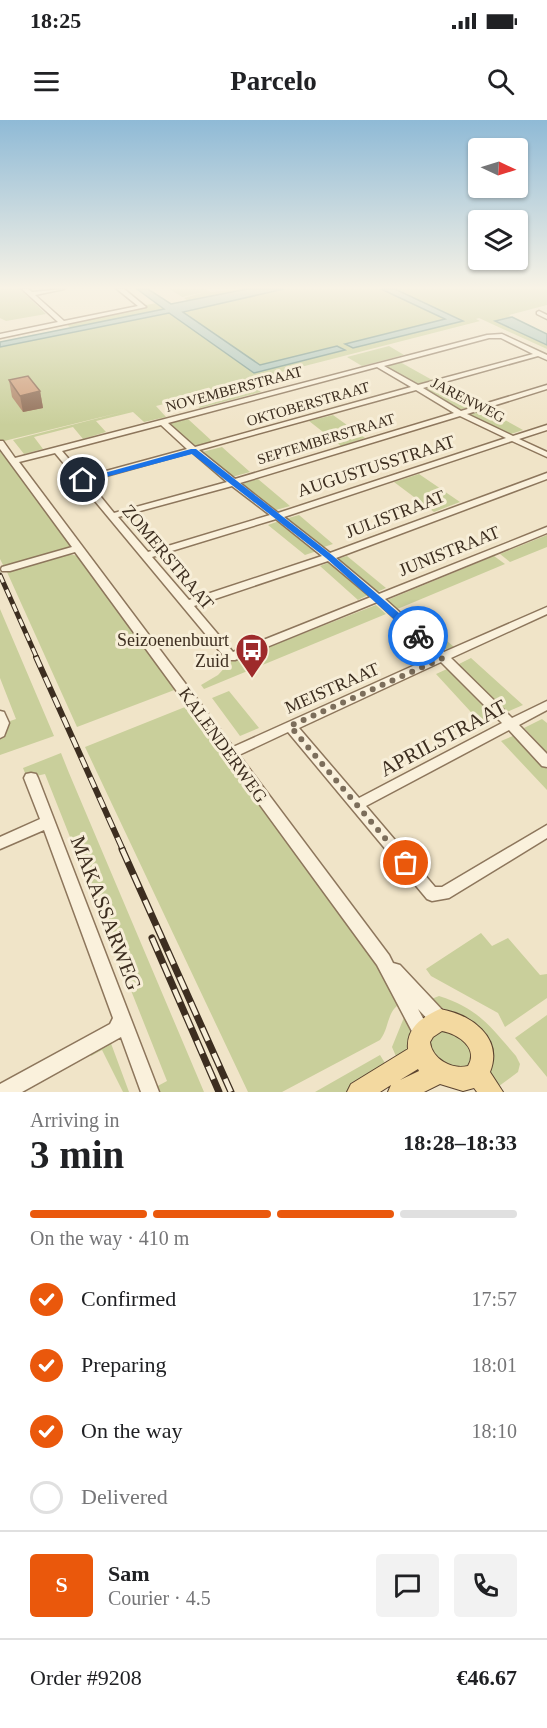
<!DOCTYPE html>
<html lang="en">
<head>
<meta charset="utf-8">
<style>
  body { margin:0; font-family:Georgia,serif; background:#f2f2f2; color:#202124; height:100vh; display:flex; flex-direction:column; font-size:22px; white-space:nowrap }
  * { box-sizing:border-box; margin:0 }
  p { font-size:20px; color:#757577 }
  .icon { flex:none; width:33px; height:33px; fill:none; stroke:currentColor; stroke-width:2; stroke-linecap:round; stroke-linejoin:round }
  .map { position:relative; height:972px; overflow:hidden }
  .details { display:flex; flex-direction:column; background:#fff; flex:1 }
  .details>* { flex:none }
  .needle { width:39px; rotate:94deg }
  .controls { position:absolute; left:468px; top:18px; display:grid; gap:12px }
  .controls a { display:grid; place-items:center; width:60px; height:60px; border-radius:6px; background:#fff; box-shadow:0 2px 4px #0004; font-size:30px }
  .pin { position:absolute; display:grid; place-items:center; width:51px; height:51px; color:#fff; margin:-26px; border:3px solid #fff; border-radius:50%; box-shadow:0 2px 6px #0007 }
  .courier { position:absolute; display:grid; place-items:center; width:60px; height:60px; margin:-30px; border:4px solid #1a73e8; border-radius:50%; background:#fff; color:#222; box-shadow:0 2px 8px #0007 }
  .head em { font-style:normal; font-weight:700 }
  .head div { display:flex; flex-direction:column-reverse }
  .head { display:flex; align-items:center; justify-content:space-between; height:102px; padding:0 30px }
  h1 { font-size:39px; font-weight:700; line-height:45px }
  .bar { display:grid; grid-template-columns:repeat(4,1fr); gap:9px 6px; align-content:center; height:72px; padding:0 30px }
  .bar i { height:8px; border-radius:4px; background:#e0e0e0 }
  .bar .on { background:#ea580c }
  .bar p { grid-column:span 4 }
  .line { display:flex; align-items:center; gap:15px; padding:0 30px; border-top:2px solid #e0e0e0 }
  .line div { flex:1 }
  .round { display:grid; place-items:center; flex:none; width:63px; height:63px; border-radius:6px; background:#f2f2f2 }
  ol { padding:0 30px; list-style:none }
  li { display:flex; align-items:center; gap:18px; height:66px }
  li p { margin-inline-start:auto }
  li .icon { padding:6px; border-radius:50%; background:#ea580c; color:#fff; stroke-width:4 }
  li:last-child { color:#757577 }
  li i { width:33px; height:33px; border:3px solid #e0e0e0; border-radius:50% }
  .status { display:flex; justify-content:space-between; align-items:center; height:42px; padding:0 30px; background:#fff; direction:ltr }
  .status svg { height:16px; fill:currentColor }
  header { display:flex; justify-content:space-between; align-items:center; height:78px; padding:0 30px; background:#fff; font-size:27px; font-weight:700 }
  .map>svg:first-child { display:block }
</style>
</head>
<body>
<div class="status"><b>18:25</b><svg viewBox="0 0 49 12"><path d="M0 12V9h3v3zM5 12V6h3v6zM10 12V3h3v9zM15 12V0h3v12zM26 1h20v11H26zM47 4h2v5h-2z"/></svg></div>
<header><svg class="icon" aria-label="menu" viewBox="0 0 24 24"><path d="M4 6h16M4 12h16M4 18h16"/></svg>Parcelo<svg class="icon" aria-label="search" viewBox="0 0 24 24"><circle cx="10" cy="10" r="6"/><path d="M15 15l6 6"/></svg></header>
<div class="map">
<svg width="547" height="972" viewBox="0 0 547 972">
  <rect width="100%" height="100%" fill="#f0e4c8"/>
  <path fill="#c9cf9b" d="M0,169H20L46,194L6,201L0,198Z
    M170,169H207L210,172L247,169L188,181L184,178L205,172L182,177Z
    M284,169H547V185L509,195L512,197L496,202L547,225V229L479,198L476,199L480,201L246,261L261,272L200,288L188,278L156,286L166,297L144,302L133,292L96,301L106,312L83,319L73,307L34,317L43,329L24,334L13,320L122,292L0,322V227Z
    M157,183L165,189L71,208L66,204L146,188V185Z
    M389,226L404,235L362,246L347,237Z
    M400,242L434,261L415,266L383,246Z
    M441,264L476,285L459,290L422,270Z
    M485,289L523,310L511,314L467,294Z
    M333,295L365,318L341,326L309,301Z
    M188,299L213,322L195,327L170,303Z
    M0,327L71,425L68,428L4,447L0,439Z
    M222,327L250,352L232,357L202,332Z
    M419,354L460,382L434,392L394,362Z
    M258,359L290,386L276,390L241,364Z
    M299,395L333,424L324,427L285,399Z
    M279,401L317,431L305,435L268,405Z
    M547,415V427L510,442L500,434Z
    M67,434L79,436L177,569L77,607L7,452Z
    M347,436L386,468L375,473L337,439Z
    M494,436L505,444L395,490L385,481Z
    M330,442L368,475L358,480L320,446Z
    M376,485L386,494L204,569L201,565L218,555L230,542Z
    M0,489L54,616L0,635V617L6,610L7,602L16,599L0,558Z
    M416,501L425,502L454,527C436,535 423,516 409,503Z
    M471,538L523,585L507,592L457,545Z
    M447,549L495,598L481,603L436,554Z
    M229,571L259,608L240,616L212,578Z
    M185,587L189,592L193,591L367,828L401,883C386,892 390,907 380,920L282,972H248L85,627Z
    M542,599L547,603V632L524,608Z
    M515,615L547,649V670L501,621Z
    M61,633L69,653L204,972H156L154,968L167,961L45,654L27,658L23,648Z
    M481,813L492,826L508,818L540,855L547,854V878L505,907L498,893L431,856L426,849Z
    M439,876C479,889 490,906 516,936L520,944L518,952L495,969L471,901C457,892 443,891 429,880Z
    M405,895L413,906L408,931L398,941L392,927Z
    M547,895V957L515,918Z
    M444,910L457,912L471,930L470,944L459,953L430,935C430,920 431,917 444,910Z
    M109,918L129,972H123L102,930L91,936L88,929Z
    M380,935L388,948L347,972H315Z"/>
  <path fill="#a9c4bc" stroke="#6f938a" stroke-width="1.5" d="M137,169H148L171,184L247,169H284L183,192L260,245L337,226L345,230L254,253L169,193L0,227V222L164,189Z
    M381,169H395L463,201L353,228L345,224L445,199Z
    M512,197L547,214V225L495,201Z"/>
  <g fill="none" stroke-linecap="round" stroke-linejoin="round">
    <g stroke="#8d765c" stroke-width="3">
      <path id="minor" d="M22,169H28L32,172L64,169L35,175L64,201L138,186L117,169H124L146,187L0,218V214L58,202Z
        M539,191L547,195V199L537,194V192Z
        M502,214L547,235V240L538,236L423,268L461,291L547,265V269L467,294L513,316L547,305V310L519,319L547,332V337L512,321L284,397L330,433L547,353V359L336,438L379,474L547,407V413L385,479L444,532L547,487V494L451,538L512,598L547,581V590L519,605L547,634V647L542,646L509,610L366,686L435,767H442L547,705V718L449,778L432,781L427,779L288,612L239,635L389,835L393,843L400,845L446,894L448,900L446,906L440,908L434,906L418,889L431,913L428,919L422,922L416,919L377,845L75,432L10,451H2L1,449L2,447L72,427L0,329V321H3L15,338L487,215ZM489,218H501L533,234L418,265L384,246ZM377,247L411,267L195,327L168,303ZM416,270L454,293L235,359L199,330ZM460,296L506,318L278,393L240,363ZM161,305L187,329L84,357L62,331ZM192,332L227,362L114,393L88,361ZM55,333L227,540H235L377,482L435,536L233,627L19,342ZM232,366L270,395L148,432L118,397ZM276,399L322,436L189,480L152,437ZM328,441L371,477L233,532L194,486ZM441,542L502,603L359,678L299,608Z
        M0,591L4,592L9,603L4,616L0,618Z
        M31,653L36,654L38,658L159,972H141L121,917L22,972H0V964L110,904L113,898L44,710L0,729V717L40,699L24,658L26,654Z"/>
    </g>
    <g stroke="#5b4430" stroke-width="2">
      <path id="major" d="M440,889C470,894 504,917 490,952L503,972H477L474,968L463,971L440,964L424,972H388L391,965L380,972H347L351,964L408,929C406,908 422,897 440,889ZM442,911C458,914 479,928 468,946C452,950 432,939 430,922L433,917ZM418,949L419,951L400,960Z"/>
    </g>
    <use href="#minor" fill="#faf1dc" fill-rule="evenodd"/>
    <use href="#major" fill="#f3d9a0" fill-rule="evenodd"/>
    <g stroke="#3d2e20" stroke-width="5">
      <path id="rail-far2" d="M0,455L37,538"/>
    </g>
    <g stroke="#3d2e20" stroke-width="6">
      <path id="rail-far1" d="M36,537L123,730"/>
    </g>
    <g stroke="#3d2e20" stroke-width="7">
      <path id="rail" d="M122,729L231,972
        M152,818L219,972"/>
    </g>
    <use href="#rail-far2" stroke="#f7eed8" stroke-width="3" stroke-dasharray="8" stroke-linecap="butt"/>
    <use href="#rail-far1" stroke="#f7eed8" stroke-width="4" stroke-dasharray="11" stroke-linecap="butt"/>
    <use href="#rail" stroke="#f7eed8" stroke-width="4.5" stroke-dasharray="14" stroke-linecap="butt"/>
  </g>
  <path fill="#b2896c" d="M9,260L40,271L43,288L23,292L12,277Z"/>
  <path fill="#916f58" d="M40,271L43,288L23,292L20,276Z"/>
  <path fill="#cf9f7d" stroke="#916f58" stroke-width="1.5" d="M28,256L40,271L20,276L9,260Z"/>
  <linearGradient id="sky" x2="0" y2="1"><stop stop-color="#8fbad6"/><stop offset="0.55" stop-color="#f8f3e6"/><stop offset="1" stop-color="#f8f3e6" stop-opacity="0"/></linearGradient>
  <rect width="547" height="305" fill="url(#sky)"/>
  <path fill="#1a73e8" d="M191,329H196L332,435L422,513V518H415L326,438L192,334L83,363L79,360Z"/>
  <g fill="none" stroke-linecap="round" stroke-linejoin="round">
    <path stroke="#7c6e5b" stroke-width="6" stroke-dasharray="0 10.8" d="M406,743L290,606L443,538L418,516"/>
  </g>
  <defs>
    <g id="bus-pin" transform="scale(1.725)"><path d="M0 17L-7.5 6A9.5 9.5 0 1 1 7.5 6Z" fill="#9e2a2b" stroke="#f7eed8"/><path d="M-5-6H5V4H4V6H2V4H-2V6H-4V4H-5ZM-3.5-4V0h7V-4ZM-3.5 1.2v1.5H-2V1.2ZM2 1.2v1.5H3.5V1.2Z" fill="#fff"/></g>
  </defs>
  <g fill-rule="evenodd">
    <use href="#bus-pin" x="252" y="530"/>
  </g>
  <g text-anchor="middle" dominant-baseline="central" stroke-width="6" stroke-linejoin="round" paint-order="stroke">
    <g font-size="15" fill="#3d2e20" stroke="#f7eed8">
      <text transform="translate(234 269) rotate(-15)">NOVEMBERSTRAAT</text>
      <text transform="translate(468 280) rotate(27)">JARENWEG</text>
      <text transform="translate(308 284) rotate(-16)">OKTOBERSTRAAT</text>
      <text transform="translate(326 319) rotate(-17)">SEPTEMBERSTRAAT</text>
    </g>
    <g font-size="18" fill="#3d2e20" stroke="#f7eed8">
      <text transform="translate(376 346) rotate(-18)">AUGUSTUSSTRAAT</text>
      <text transform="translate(395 394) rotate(-21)">JULISTRAAT</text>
      <text transform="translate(449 431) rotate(-22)">JUNISTRAAT</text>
      <text transform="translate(168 437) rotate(50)">ZOMERSTRAAT</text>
      <text transform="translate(332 568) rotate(-24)">MEISTRAAT</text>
      <text transform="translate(223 625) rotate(54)">KALENDERWEG</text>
    </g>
    <g font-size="18" fill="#3d2e20" stroke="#f7eed8" text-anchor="end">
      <text x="229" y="520">Seizoenenbuurt<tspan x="229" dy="21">Zuid</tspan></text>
    </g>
    <g font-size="21" fill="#3d2e20" stroke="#f7eed8">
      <text transform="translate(443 618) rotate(-28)">APRILSTRAAT</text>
      <text transform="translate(106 793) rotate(69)">MAKASSARWEG</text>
    </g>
  </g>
</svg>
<div class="controls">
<a><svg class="needle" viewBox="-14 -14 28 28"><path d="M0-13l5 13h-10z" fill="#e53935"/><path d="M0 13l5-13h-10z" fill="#757577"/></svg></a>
<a><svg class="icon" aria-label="layers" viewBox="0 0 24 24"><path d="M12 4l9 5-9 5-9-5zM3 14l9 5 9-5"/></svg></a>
</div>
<div class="pin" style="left:406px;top:743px;background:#ea580c"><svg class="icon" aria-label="bag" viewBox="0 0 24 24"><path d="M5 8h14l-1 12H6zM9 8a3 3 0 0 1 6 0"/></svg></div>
<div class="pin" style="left:83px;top:360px;background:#1f2937"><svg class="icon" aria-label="home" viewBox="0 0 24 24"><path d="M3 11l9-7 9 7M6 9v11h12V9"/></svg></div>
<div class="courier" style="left:418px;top:516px"><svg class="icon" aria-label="bike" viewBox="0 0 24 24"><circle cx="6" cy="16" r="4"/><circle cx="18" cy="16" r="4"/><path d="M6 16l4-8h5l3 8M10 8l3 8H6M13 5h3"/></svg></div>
</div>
<section class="details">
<div class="head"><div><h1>3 min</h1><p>Arriving in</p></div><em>18:28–18:33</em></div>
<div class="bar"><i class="on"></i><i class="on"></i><i class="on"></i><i></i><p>On the way · 410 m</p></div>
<ol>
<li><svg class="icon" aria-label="check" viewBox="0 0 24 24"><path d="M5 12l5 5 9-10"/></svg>Confirmed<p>17:57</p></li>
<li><svg class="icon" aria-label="check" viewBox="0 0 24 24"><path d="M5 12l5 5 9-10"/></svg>Preparing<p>18:01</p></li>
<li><svg class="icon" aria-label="check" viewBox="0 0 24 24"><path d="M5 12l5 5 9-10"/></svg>On the way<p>18:10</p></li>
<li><i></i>Delivered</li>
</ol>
<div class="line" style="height:108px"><b class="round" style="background:#ea580c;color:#fff">S</b><div><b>Sam</b><p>Courier · 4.5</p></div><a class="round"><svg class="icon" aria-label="chat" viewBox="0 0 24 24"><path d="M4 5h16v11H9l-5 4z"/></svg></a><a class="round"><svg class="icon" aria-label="phone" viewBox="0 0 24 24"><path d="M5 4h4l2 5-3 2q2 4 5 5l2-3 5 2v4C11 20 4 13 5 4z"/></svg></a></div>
<div class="line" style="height:78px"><div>Order #9208</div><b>€46.67</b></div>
</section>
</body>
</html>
